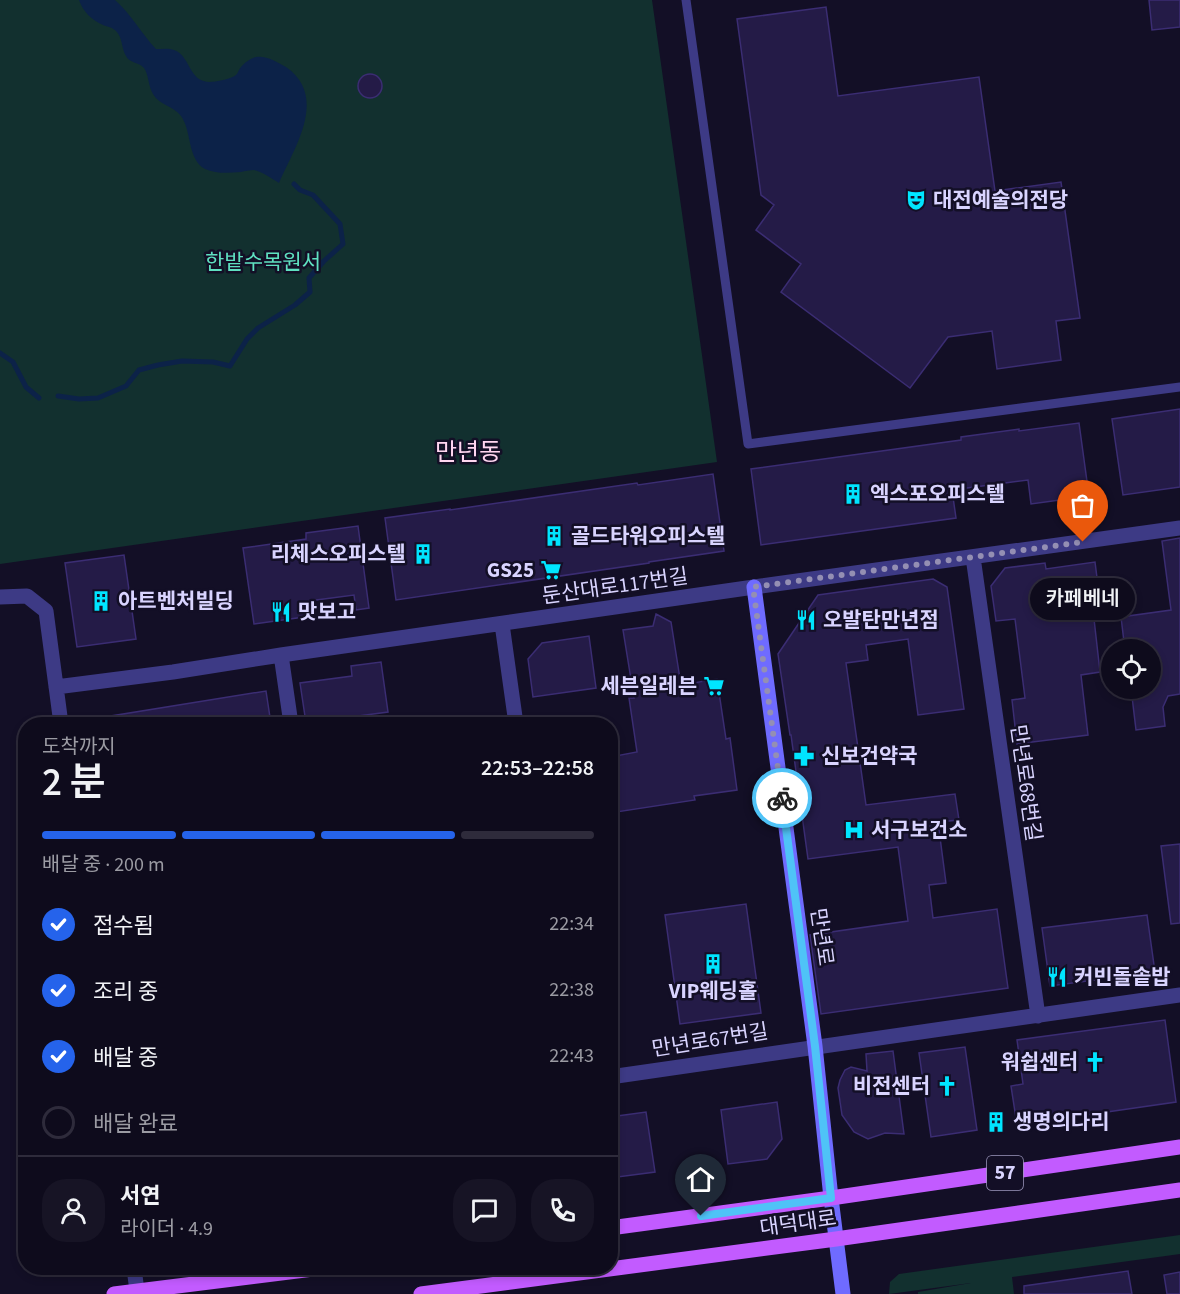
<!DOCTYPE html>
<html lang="ko">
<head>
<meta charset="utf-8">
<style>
  body { margin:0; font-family:"Source Sans 3","Noto Sans KR",sans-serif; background:#171425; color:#f1f3f6; height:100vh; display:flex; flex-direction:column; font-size:22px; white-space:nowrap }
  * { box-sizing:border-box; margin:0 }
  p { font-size:20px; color:#9b9ba3 }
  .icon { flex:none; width:33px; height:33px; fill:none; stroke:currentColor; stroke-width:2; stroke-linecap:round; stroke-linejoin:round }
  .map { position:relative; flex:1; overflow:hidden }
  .sheet { position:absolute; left:18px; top:717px; width:600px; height:558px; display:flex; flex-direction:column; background:#0e0b1c; border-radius:24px; box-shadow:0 3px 9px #0003,0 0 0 2px #2e2b3b }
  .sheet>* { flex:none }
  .controls { position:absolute; left:1101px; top:639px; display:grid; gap:12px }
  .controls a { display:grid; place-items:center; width:60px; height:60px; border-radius:50%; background:#0e0b1c; box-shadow:0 3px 9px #0003,0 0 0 2px #2e2b3b; font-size:30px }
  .pin { position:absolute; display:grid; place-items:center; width:51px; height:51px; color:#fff; margin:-62px -26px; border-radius:50% 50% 50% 0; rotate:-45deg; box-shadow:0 0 6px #0007 }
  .pin .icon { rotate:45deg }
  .courier { position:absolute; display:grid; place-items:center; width:60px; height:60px; margin:-30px; border:4px solid #4fc3f7; border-radius:50%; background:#fff; color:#222; box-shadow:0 2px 8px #0007 }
  .bubble { position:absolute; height:42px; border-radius:21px; background:#0e0b1c; box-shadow:0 3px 9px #0003,0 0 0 2px #2e2b3b; font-size:20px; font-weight:600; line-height:42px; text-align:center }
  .headline em { font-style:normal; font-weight:600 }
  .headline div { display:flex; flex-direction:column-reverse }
  .headline { display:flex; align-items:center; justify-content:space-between; height:102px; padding:0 24px }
  h1 { font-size:39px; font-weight:600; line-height:45px }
  .bar { display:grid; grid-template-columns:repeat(4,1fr); gap:9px 6px; align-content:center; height:72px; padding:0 24px }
  .bar i { height:8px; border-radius:4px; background:#2e2b3b }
  .bar .current { background:#2563eb }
  .bar p { grid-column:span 4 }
  .line { display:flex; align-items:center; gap:15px; padding:0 24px; border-top:2px solid #2e2b3b }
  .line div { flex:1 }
  .round { display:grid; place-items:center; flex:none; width:63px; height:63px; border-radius:24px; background:#171425 }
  ol { padding:0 24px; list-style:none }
  li { display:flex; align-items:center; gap:18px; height:66px }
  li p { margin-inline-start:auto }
  li .icon { padding:6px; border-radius:50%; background:#2563eb; color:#fff; stroke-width:4 }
  li:last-child { color:#9b9ba3 }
  li i { width:33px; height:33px; border:3px solid #2e2b3b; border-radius:50% }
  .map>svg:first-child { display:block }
</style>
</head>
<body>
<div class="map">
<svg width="1180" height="1294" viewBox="0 0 1180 1294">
  <rect width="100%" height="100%" fill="#130f26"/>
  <path fill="#12302f" d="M0,0H652L717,462L0,564Z
    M1180,1235V1254L1012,1277L1014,1294H918V1292L971,1283L889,1294L890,1282L899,1274Z"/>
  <path fill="#0c2248" d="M79,0H115C131,14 141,33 156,49C162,49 169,48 174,50C191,56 188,81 209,82C216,82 231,79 236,75C238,73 239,69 241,67C244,63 251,58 256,57C265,55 278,62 286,67C329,97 294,148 279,183C271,178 263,172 254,170C250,170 245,171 241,172C229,173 216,174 205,169C187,159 192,131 181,116C174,106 159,105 153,94C148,86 149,75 144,68C139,62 129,63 126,56C121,48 123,38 116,31C112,27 108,27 103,25C92,20 83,12 79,0Z"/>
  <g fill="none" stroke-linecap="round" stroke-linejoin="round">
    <path stroke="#0c2248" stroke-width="5" d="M0,353L13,362L26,387L39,398
      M58,396L79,399L98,398L126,386L139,370L158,365L182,361L213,362L230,366L247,339L258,328L295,305L310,292L309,278L324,261L343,244L340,224L313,195L300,190L294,184"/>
  </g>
  <path fill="#241b47" stroke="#3b2d73" stroke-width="1.5" d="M1149,0H1180V27L1152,30Z
    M826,7L838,96L979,77L995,191L1061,182L1080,318L1056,321L1061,360L997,369L992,331L948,337L910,388L781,292L801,264L756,230L774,205L761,195L737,19Z
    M358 86a12 12 0 1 1 24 0a12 12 0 1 1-24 0Z
    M1180,409V487L1123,495L1112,419Z
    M1079,423L1089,496L1031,504L1028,480L952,490L956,518L761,545L751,469L961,440V437L1019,429V431Z
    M713,474L724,551L649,562V563L396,600L385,518L450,509V510L637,483L638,485Z
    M358,526L369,608L356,610L354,595L309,601L311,616L254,624L243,548L306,539V533Z
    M1180,538V694L1168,696L1163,707L1165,726L1136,730L1131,688H1150V650H1125L1121,617L1171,610L1162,541Z
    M124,555L136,639L77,647L65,563Z
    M1095,562L1101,609L1093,610L1100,672L1081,675L1088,735L1017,744L1012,700L1025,698L1015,619L996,621L991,586L1005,568L1045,563L1046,569Z
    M933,579L947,587L964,709L918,715L908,639L866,645L868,660L846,663L866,805L955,794L959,820L938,822L946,883L929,885L933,918L997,909L1008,988L821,1014L810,935L908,921L898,847L808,859L791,735H790L778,654L818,595Z
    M656,614L671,622L681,685L717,679L726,739L730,738L737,790L694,796L695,800L610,813V757L637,752L629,698H634L623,630L653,626Z
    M589,636L596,688L533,697L528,659L542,643Z
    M381,662L388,712L306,723L300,683L352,676L351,666Z
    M266,691L271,724H111V716Z
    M1180,844V923L1171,924L1161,846Z
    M746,904L761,1013L680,1024L665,915Z
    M1147,915L1155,972L1050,986L1042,928Z
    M1165,1020L1176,1102L1017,1125L1011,1086L1023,1084L1017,1040Z
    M965,1047L977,1130L931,1137L919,1053Z
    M893,1051L904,1134L885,1133L868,1139L854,1132L842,1115L838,1088L840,1080L845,1070L851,1067L867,1071L866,1054Z
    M777,1102L782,1139L767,1159L728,1164L721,1110Z
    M646,1112L655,1172L610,1178V1117Z
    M1128,1271L1132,1294H1024V1286Z
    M1180,1272V1294H1167L1164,1275Z"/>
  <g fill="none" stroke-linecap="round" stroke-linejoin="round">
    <path stroke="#3d3a85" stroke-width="9" d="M686,0L748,444L1180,387"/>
    <path stroke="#3d3a85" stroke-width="15" d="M973,557L1038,1016
      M0,597L27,596L46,611L61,724
      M502,624L516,724
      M281,655L291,724
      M56,687L173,672L281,655L754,587L1180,528
      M610,1077C800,1048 990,1023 1180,995
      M134,1268L137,1291"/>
    <path stroke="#6f6bff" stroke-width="15" d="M754,587L815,1046L831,1198L843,1294"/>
    <path stroke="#c25bff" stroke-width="15" d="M610,1228L831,1198L1180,1147
      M114,1294L321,1268
      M421,1294L836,1239L1180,1190"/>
  </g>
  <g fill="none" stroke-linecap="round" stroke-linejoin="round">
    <path stroke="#948fb3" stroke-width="6" stroke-dasharray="0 10.8" d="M782,798L753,587L1083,542"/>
    <path stroke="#4fc3f7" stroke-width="8" d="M701,1216L831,1198L815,1046L782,798"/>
  </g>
  <defs>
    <g id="theatre-bare" transform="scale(1.62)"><path d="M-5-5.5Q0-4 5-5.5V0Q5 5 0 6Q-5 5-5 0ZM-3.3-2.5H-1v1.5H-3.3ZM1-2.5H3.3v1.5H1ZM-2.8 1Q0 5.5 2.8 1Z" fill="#00e5ff" stroke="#130f26" stroke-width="2.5" paint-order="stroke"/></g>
    <g id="building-bare" transform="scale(1.62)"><path d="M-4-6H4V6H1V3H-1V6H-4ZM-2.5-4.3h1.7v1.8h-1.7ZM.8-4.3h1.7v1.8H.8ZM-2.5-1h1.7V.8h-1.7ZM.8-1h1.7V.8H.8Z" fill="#00e5ff" stroke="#130f26" stroke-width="2.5" paint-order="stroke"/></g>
    <g id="supermarket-bare" transform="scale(1.62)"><path d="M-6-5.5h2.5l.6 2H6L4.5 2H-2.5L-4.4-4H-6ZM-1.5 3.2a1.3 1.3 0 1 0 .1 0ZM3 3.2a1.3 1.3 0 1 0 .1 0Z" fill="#00e5ff" stroke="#130f26" stroke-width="2.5" paint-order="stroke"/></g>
    <g id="restaurant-bare" transform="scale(1.62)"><path d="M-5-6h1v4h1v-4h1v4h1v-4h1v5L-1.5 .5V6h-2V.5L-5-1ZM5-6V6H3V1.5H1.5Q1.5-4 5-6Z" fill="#00e5ff" stroke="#130f26" stroke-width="2.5" paint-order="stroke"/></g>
    <g id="pharmacy-bare" transform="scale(1.62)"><path d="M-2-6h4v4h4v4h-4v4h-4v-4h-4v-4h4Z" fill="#00e5ff" stroke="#130f26" stroke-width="2.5" paint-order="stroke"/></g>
    <g id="hospital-bare" transform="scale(1.62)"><path d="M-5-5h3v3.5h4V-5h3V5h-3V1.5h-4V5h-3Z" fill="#00e5ff" stroke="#130f26" stroke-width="2.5" paint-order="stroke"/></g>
    <g id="church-bare" transform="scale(1.62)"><path d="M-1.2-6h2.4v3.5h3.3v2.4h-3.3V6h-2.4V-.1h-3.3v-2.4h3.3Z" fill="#00e5ff" stroke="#130f26" stroke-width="2.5" paint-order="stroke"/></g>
  </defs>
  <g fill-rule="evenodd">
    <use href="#theatre-bare" x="916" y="200"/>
    <use href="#building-bare" x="853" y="494"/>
    <use href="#building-bare" x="554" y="536"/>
    <use href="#building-bare" x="423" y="554"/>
    <use href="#supermarket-bare" x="551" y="570"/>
    <use href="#building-bare" x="101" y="601"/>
    <use href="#restaurant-bare" x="281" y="612"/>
    <use href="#restaurant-bare" x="806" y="620"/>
    <use href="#supermarket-bare" x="714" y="686"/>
    <use href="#pharmacy-bare" x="804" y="756"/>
    <use href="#hospital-bare" x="854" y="830"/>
    <use href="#building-bare" x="713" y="964"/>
    <use href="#restaurant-bare" x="1057" y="977"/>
    <use href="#church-bare" x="1095" y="1062"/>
    <use href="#church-bare" x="947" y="1086"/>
    <use href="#building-bare" x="996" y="1122"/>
  </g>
  <g text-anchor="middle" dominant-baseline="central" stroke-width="5" stroke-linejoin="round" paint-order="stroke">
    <rect fill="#130f26" stroke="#9e99be" stroke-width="1.5" x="987" y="1156" width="36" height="34" rx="4.5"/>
    <g font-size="20" font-weight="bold" fill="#d9d4ff">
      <text x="1005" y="1173">57</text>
    </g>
    <g font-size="21" font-weight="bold" fill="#d9d4ff" stroke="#130f26" text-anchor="start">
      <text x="933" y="200">대전예술의전당</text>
      <text x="870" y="494">엑스포오피스텔</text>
      <text x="571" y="536">골드타워오피스텔</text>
      <text x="406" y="554" text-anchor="end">리체스오피스텔</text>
      <text x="534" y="570" text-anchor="end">GS25</text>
      <text x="118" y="601">아트벤처빌딩</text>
      <text x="298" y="612">맛보고</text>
      <text x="823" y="620">오발탄만년점</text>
      <text x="697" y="686" text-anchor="end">세븐일레븐</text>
      <text x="821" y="756">신보건약국</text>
      <text x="871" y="830">서구보건소</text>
      <text x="1074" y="977">커빈돌솥밥</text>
      <text x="713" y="991" text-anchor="middle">VIP웨딩홀</text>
      <text x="1078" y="1062" text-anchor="end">워쉽센터</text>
      <text x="930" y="1086" text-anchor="end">비전센터</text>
      <text x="1013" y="1122">생명의다리</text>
    </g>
    <g font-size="21" fill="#5fe0c0" stroke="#130f26">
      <text x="263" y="262">한밭수목원서</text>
    </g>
    <g font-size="21" fill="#d9d4ff" stroke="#130f26">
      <text transform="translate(615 586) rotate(-8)">둔산대로117번길</text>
      <text transform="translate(1026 783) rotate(82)">만년로68번길</text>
      <text transform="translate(822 937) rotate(82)">만년로</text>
      <text transform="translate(710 1040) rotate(-9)">만년로67번길</text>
      <text transform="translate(798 1223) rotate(-8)">대덕대로</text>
    </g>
    <g font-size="24" fill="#ffd6f0" stroke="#130f26">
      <text x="468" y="452">만년동</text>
    </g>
  </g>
</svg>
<div class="controls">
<a><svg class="icon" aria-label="locate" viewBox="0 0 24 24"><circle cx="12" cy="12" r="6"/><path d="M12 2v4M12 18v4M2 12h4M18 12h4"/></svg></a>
</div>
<div class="pin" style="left:1083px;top:542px;background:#ea580c"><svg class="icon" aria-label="bag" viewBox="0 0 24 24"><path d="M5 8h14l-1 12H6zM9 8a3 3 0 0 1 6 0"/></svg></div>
<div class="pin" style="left:701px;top:1216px;background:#1f2937"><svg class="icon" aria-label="home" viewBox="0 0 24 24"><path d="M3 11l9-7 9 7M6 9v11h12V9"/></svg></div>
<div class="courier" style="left:782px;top:798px"><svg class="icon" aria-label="bike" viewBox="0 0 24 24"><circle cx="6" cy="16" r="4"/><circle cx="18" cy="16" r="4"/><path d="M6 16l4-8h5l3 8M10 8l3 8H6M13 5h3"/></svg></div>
<div class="bubble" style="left:1030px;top:578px;width:105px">카페베네</div>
<section class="sheet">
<div class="headline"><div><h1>2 분</h1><p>도착까지</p></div><em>22:53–22:58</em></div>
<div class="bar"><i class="current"></i><i class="current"></i><i class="current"></i><i></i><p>배달 중 · 200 m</p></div>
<ol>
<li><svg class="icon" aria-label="check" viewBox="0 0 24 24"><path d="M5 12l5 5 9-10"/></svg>접수됨<p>22:34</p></li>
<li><svg class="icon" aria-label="check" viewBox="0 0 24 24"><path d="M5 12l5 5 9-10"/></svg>조리 중<p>22:38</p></li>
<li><svg class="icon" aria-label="check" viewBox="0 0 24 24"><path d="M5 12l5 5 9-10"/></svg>배달 중<p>22:43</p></li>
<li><i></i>배달 완료</li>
</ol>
<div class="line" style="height:108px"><a class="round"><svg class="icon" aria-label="person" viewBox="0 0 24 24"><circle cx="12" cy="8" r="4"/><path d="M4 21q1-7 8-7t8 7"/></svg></a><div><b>서연</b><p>라이더 · 4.9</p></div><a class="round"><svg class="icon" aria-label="chat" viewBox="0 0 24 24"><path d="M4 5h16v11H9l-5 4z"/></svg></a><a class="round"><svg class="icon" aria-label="phone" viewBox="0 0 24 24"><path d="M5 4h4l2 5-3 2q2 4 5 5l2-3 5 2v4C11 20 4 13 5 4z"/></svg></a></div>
</section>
</div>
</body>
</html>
